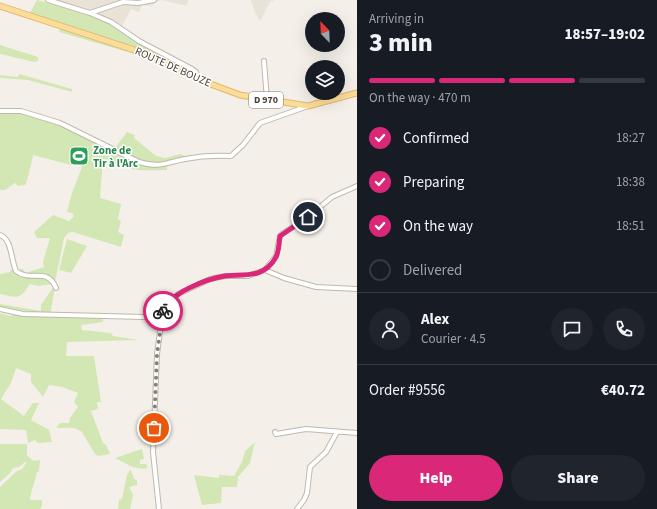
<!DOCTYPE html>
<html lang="en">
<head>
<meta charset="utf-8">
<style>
  body { margin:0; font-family:"Source Sans 3",sans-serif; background:#20242c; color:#f1f3f6; height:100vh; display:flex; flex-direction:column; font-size:15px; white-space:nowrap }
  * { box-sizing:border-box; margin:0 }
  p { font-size:13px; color:#9ea1a6 }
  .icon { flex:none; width:22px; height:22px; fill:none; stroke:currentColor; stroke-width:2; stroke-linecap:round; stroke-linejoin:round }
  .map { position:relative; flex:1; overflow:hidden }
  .sheet { display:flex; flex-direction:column; background:#171b24; width:300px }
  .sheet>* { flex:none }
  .needle { width:26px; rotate:337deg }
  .buttons { position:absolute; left:305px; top:12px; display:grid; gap:8px }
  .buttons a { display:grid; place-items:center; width:40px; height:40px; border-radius:50%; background:#171b24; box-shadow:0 4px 16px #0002; font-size:20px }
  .pin { position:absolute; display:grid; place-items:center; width:34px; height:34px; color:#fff; margin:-17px; border:2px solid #fff; border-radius:50%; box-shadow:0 1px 4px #0007 }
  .courier { position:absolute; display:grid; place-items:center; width:40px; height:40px; margin:-20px; border:3px solid #db2777; border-radius:50%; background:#fff; color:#222; box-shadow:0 1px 5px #0007 }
  .head em { font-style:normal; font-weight:800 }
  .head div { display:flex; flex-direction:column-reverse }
  .head { display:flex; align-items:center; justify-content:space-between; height:68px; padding:0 12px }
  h1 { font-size:26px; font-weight:800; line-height:30px }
  .bar { display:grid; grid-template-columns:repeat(4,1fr); gap:6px 4px; align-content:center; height:48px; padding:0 12px }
  .bar i { height:5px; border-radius:3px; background:#363941 }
  .bar .current { background:#db2777 }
  .bar p { grid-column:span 4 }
  .line { display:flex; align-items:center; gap:10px; padding:0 12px; border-top:1px solid #363941 }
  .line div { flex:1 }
  .round { display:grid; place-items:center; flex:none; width:42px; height:42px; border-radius:21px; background:#20242c }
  ol { padding:0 12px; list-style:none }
  li { display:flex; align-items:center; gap:12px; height:44px }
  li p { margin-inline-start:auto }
  li .icon { padding:4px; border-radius:50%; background:#db2777; color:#fff; stroke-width:4 }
  li:last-child { color:#9ea1a6 }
  li i { width:22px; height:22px; border:2px solid #363941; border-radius:50% }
  .button { display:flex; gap:8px; margin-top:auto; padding:8px 12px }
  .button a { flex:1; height:46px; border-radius:24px; background:#db2777; color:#fff; font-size:16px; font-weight:800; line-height:46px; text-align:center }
  .button a+a { background:#20242c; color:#f1f3f6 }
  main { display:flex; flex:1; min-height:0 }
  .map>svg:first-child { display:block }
</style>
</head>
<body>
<main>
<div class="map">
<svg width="357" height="509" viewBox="0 0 357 509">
  <rect width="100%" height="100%" fill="#f4f0e9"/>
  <path fill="#e8e2d7" d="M56,0H188L187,6L161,0L156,2L152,6L142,5L139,12L131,9L122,26L91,11Z
    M251,0H275L270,2L260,21L255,12Z"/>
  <path fill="#d2e7b3" d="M37,0L69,8L93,16L113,26L145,47L159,53L158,56L30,13Z
    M60,27L151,56L184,72L183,74L173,68L131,53L59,32Z
    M0,45L38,57V61L34,62L0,54Z
    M19,74L72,89V92L28,80L0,78V75L18,77Z
    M0,108C44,110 77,129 115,148L127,132L135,135L134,138L156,156L165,158L180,154L188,157L189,161L167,166V170C157,170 132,172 125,166L103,159L100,198L121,204L118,219L121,221L118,232L124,235L121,247L73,232L68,233L64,238L55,282L53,284L39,286L30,284C20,300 17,298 0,294V274L10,272L11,270L23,269L25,273L44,267L43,262L50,238H37L34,232L53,215L69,221L74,216L72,213L67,212L71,196L82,167L79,165H71L33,155C32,160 27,184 25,185C24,185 18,186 18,186L15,183L5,190H0Z
    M67,239L87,246L71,273L59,270Z
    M54,286C55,295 51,303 51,312L39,313L0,307V304L41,311V305Z
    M0,313L10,316L16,314L102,317L103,322L81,325L82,330L111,333L113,336L139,340L67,342L66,356H94L101,402H97L98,409L91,411L103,443L106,445L110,454L98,456L95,454L82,432C75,426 66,428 56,428L60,423H69L70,418L78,407L74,402L78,393L62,387L49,385L43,397L31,382V374L16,368L11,383L1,399L24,416L33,403H39L31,420L49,430L52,442L38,443L35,440L28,443L26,430L0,429Z
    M255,442L250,463L238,477L237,487H222L221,503L202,505L194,475L219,478V475L234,476L242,462L245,451Z
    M0,444H27V455L33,461L40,460L39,471L37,472C35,482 31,490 30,500H42V506L40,509H0V487L17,471L22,469L27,462H25L19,467L13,468L9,474L0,482Z
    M142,449L144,459L140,460V464H146L148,468C135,471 126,463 115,458Z
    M130,470H131L134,479L137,480V485L129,487L133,495L130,509H118L119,500L122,499L127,475Z"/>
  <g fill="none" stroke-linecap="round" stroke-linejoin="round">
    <g stroke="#bfb8ab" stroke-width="6">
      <path id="minor" d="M48,0L90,13L111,22L139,41L192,69L196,72L198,77
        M90,13L123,2L138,3L154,0
        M264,61L267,100
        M0,111H21L60,123L139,162C162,168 163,163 185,159C200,156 215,155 231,156L243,145L260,123L308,106
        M0,235C12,239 11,260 16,271C31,283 47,266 56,288
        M265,270L284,278L316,287L357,289
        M0,309L23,314L144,317L163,310L178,294L210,279L225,276H248L265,270L276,256L280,236L282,234L308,217L332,197L357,186
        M275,432L276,434L306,429L357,433
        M159,509L153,452L157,354L163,310
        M297,509L304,500L307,493L310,467L326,452L337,432"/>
    </g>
    <g stroke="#e1b96a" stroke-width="7">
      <path id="major" d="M0,6L153,56L208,83L240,95L308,106L357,93"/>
    </g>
    <use href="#minor" stroke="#fff" stroke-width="4"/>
    <use href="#major" stroke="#fcdc9a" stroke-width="5"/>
  </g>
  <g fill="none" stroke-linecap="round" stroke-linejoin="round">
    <path stroke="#847e75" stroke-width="4" stroke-dasharray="0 7.2" d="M154,428L157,354L163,311"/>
    <path stroke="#db2777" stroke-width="5" d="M163,311C170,293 206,279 225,276C244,274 264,279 276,257C279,251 279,242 280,236L308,217"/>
  </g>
  <defs>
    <g id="stadium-square" transform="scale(1)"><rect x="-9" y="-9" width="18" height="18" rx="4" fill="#2e9e5b" stroke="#fff"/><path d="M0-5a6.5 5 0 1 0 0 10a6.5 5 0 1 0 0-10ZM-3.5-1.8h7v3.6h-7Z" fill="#fff"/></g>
  </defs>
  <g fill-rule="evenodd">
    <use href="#stadium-square" x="79" y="156"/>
  </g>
  <g text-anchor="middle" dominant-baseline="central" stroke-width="3" stroke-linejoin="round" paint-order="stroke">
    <rect fill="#fff" stroke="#7f7a73" stroke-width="1" x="249" y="92" width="34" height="16" rx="3"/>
    <g font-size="10" font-weight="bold" fill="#484137">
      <text x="266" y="100">D 970</text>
    </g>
    <g font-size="11" fill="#484137" stroke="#fff">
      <text transform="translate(173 67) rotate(24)">ROUTE DE BOUZE</text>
    </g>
    <g font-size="11" font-weight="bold" fill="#27864d" stroke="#fff" text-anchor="start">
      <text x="93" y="150">Zone de<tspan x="93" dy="13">Tir à l'Arc</tspan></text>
    </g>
  </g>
</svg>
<div class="buttons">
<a><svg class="needle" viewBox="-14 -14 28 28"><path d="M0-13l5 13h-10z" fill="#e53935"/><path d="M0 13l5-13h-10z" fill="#9ea1a6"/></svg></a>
<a><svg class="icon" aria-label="layers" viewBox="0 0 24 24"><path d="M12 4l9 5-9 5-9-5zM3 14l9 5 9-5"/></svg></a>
</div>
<div class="pin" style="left:154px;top:428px;background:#ea580c"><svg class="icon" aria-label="bag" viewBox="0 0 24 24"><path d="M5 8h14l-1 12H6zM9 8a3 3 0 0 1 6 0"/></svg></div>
<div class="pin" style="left:308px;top:217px;background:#1f2937"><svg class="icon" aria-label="home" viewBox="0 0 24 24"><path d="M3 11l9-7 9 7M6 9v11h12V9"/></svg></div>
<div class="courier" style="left:163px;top:311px"><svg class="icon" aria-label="bike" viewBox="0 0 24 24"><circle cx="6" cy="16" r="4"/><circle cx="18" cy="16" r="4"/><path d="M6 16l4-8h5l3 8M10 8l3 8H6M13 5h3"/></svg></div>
</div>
<section class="sheet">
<div class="head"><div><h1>3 min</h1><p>Arriving in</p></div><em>18:57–19:02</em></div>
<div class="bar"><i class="current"></i><i class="current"></i><i class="current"></i><i></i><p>On the way · 470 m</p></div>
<ol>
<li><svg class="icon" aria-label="check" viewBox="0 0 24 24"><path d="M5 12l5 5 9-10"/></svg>Confirmed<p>18:27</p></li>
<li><svg class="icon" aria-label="check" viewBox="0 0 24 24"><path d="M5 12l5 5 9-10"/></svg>Preparing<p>18:38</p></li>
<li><svg class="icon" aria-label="check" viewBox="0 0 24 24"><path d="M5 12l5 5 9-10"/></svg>On the way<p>18:51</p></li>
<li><i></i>Delivered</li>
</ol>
<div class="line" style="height:72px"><a class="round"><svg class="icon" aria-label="person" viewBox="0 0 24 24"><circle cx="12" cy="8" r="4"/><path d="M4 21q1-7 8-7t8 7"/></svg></a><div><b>Alex</b><p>Courier · 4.5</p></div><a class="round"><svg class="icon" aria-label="chat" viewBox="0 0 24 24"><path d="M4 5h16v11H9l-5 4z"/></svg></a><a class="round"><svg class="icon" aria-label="phone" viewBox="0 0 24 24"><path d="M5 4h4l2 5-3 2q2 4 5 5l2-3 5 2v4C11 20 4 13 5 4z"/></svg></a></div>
<div class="line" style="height:52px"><div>Order #9556</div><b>€40.72</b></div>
<div class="button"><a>Help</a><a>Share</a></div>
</section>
</main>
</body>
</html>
